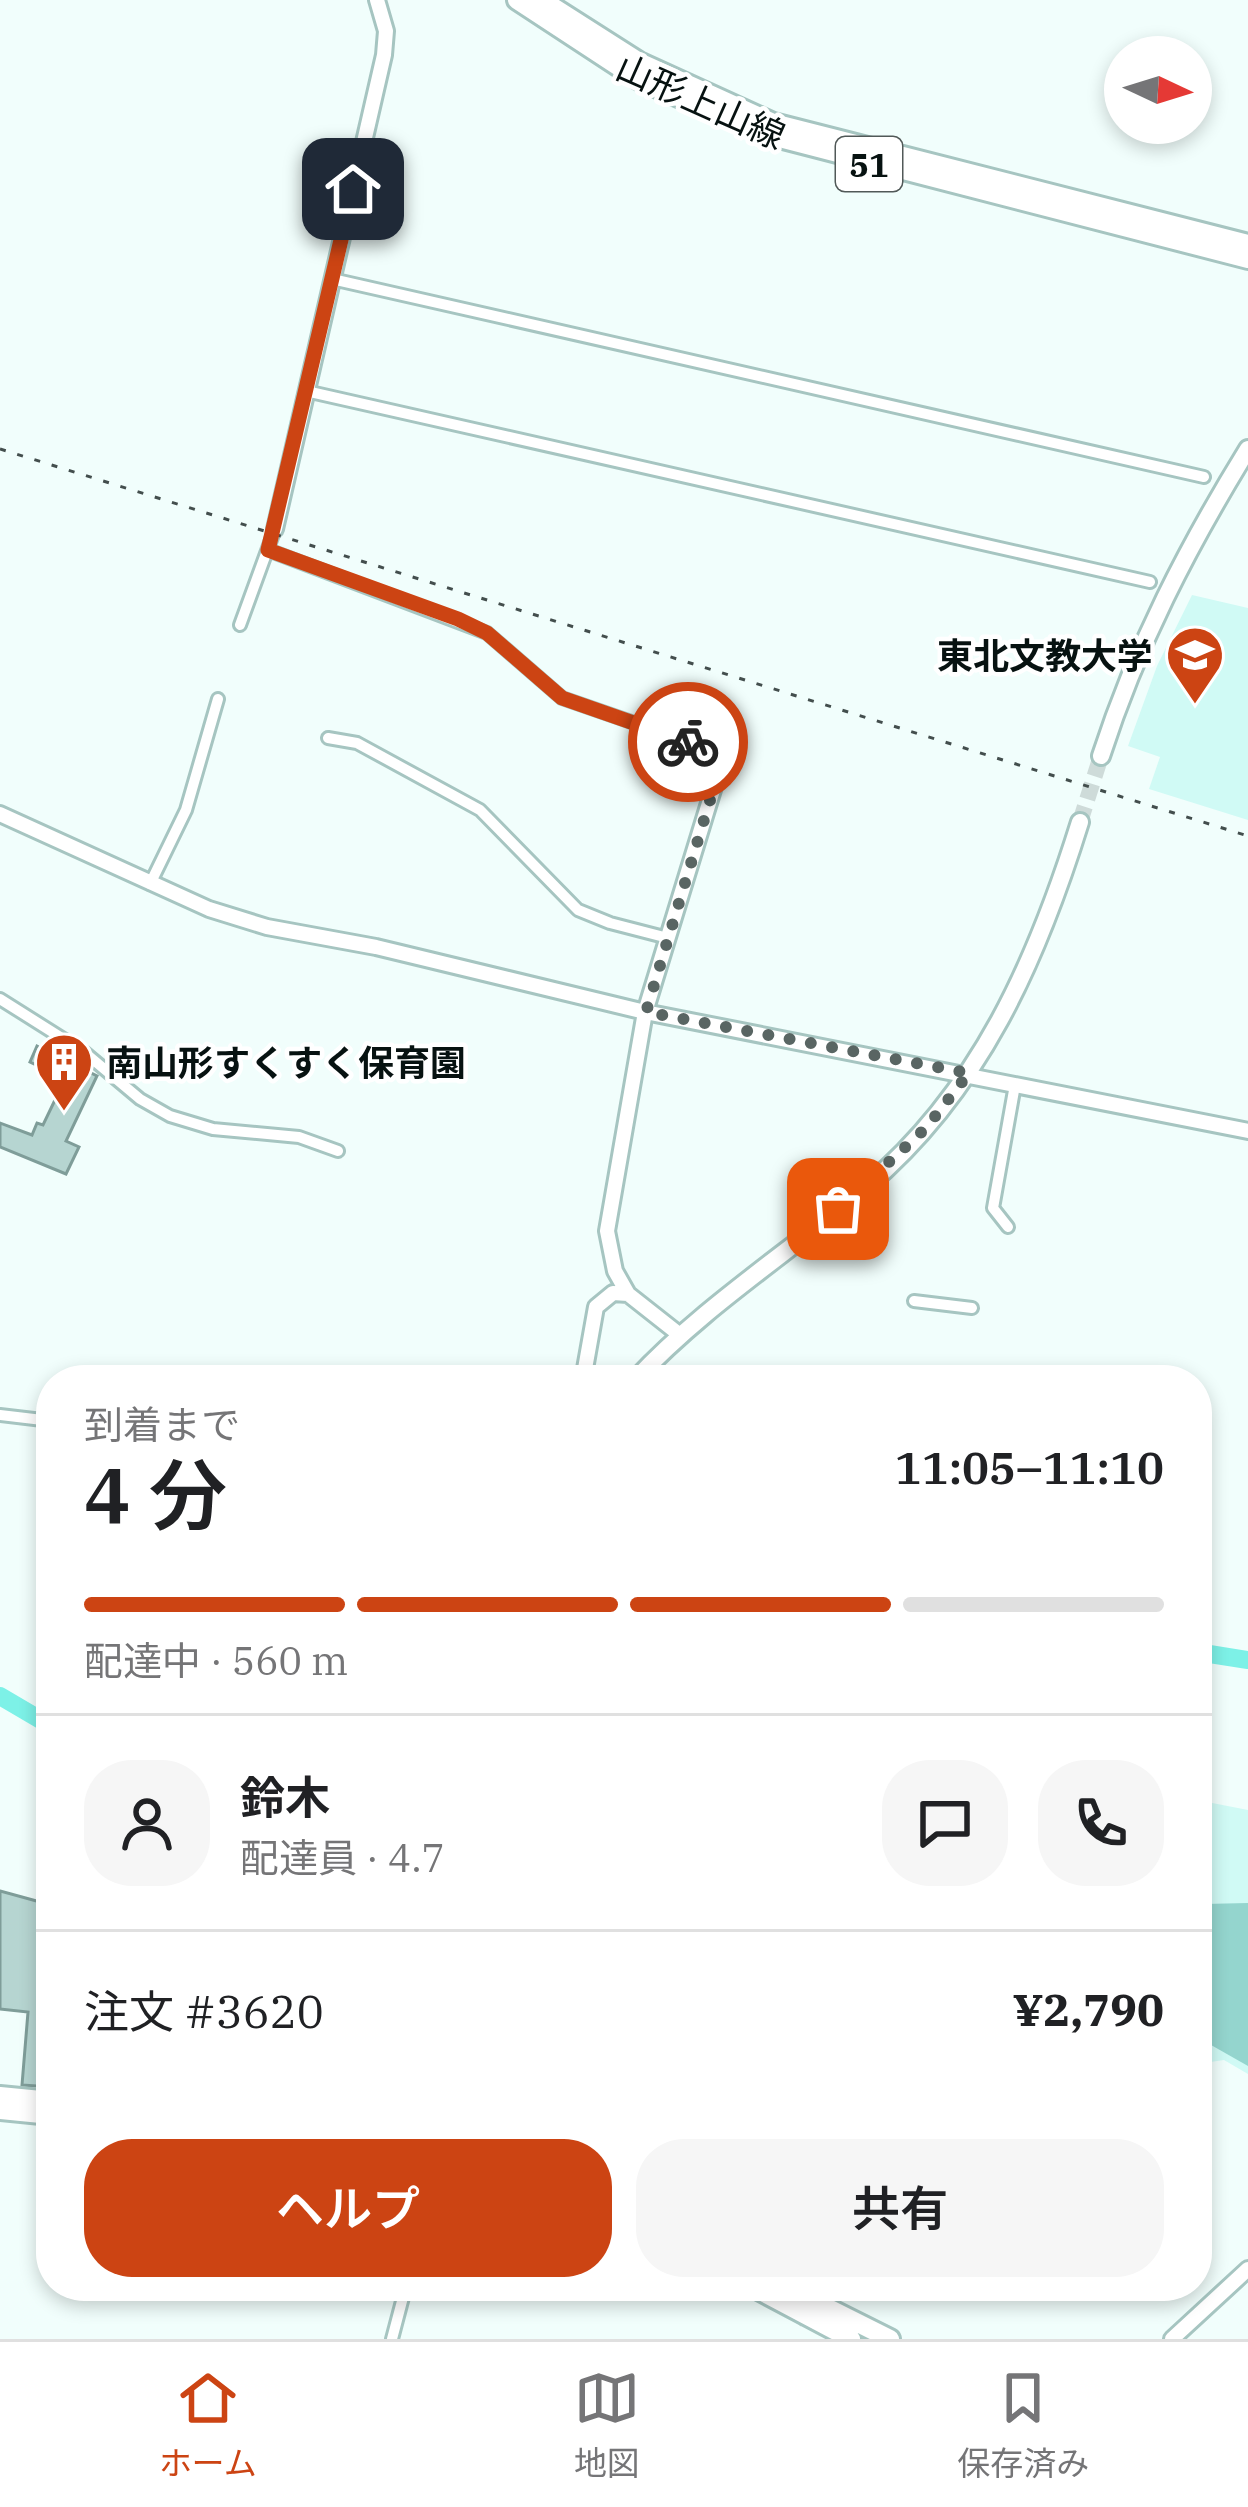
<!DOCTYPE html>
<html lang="ja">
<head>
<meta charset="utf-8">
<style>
  body { margin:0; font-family:"IBM Plex Serif","Noto Sans JP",serif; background:#f6f6f6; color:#202124; height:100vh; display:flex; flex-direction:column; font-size:45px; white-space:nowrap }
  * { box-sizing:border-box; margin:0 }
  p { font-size:39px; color:#757577 }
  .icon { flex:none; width:66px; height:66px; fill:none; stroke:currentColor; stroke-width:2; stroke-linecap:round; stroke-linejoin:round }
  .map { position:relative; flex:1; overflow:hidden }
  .details { position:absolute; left:36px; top:1365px; width:1176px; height:936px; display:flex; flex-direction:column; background:#fff; border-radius:48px; box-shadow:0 6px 18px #0003 }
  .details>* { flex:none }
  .needle { width:78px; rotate:94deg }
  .fabs { position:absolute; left:1104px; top:36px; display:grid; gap:24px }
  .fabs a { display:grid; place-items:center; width:108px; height:108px; border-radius:50%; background:#fff; box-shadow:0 6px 18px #0003; font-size:60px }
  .pin { position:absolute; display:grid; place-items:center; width:102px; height:102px; color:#fff; margin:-51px; border-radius:24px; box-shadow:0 6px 18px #0006 }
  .courier { position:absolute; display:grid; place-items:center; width:120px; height:120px; margin:-60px; border:9px solid #cc4413; border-radius:50%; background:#fff; color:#222; box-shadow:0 3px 15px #0007 }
  .headline em { font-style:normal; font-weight:600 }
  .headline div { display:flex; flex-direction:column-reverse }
  .headline { display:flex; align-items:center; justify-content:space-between; height:204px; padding:0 48px }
  h1 { font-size:78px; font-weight:600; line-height:90px }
  .bar { display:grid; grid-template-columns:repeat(4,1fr); gap:18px 12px; align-content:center; height:144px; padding:0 48px }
  .bar i { height:15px; border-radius:9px; background:#e0e0e0 }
  .bar .active { background:#cc4413 }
  .bar p { grid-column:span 4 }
  .line { display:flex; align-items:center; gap:30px; padding:0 48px; border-top:3px solid #e0e0e0 }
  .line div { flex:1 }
  .round { display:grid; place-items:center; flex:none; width:126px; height:126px; border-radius:48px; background:#f6f6f6 }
  .button { display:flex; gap:24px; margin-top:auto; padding:24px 48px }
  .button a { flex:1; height:138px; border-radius:48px; background:#cc4413; color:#fff; font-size:48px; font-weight:600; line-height:138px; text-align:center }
  .button a+a { background:#f6f6f6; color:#202124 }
  .tabs { display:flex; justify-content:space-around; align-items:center; height:168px; border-top:3px solid #e0e0e0; background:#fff; font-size:33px; color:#757577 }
  .tabs a { display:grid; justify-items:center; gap:6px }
  .tabs .active { color:#cc4413 }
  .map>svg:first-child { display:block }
</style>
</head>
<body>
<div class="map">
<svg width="1248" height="2339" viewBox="0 0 1248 2339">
  <rect width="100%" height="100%" fill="#f1fefc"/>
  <path fill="#d0faf5" d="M1192,595L1248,608V820L1149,789L1160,757L1128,746L1157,666Z
    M1197,1800L1248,1810V2074L1224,2060L1197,2064Z"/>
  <path fill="#94d5ce" d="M1248,1903V2066L1204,2041L1197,2031V1921L1204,1904Z"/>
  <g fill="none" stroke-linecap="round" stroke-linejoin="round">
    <path stroke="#7df1e7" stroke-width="18" d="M1197,1652L1248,1660
      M0,1696L51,1726"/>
  </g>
  <path fill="#b6d5d1" stroke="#7f9d99" stroke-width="3" d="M37,1046L97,1076L66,1141L79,1147L66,1174L0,1147V1123L32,1135L37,1123L43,1125L55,1100L63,1103L72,1082L30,1062Z
    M0,1891L51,1905V2087L22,2085L28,2012L0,2009Z"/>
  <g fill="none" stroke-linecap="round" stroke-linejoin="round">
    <path stroke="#cedbd9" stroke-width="10" stroke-dasharray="10 5" stroke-linecap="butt" d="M797,2323L828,2292"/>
    <path stroke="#cedbd9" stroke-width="16" stroke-dasharray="16 8" stroke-linecap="butt" d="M1080,822L1101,756"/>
    <g stroke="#a6c5c1" stroke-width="16">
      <path id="minor" d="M332,279L1204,477
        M306,391L1150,582
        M268,550L487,633L562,698L724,754
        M240,625L275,529
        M328,738L357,743L480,810L578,910L610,923L668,938
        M150,884L186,810L218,699
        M0,999L84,1052L140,1099L170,1116L213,1129L299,1137L338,1151
        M1008,1227L993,1208L1015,1085
        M914,1301L972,1308
        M0,1415L51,1421
        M392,2339L406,2286"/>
    </g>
    <g stroke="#a6c5c1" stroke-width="20">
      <path id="tertiary" d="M275,529L384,55L386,31L377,0
        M0,814L209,909L267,927L376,947L645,1012L1248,1131
        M680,1335L628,1294L615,1271L607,1231L645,1012L724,754
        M583,1380L596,1307L613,1293L628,1294
        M1172,2339L1248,2269"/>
    </g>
    <g stroke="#a6c5c1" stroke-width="22">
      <path id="secondary" d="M1101,756C1137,645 1187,548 1248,449
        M635,1380C704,1306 790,1252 866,1187C980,1091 1037,960 1080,822"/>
    </g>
    <g stroke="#a6c5c1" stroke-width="24">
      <path id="primary" d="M517,0L639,80L764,134L1248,259
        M542,0L641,63L773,123L1248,244"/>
    </g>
    <g stroke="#a6c5c1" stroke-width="24">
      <path id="trunk" d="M0,2096L51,2101
        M0,2110L51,2115
        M751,2286L851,2339
        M784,2286L890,2339"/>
    </g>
    <use href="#minor" stroke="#fff" stroke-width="10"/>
    <use href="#tertiary" stroke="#fff" stroke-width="14"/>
    <use href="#secondary" stroke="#fff" stroke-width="16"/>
    <use href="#primary" stroke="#fff" stroke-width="18"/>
    <use href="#trunk" stroke="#fff" stroke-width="18"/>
    <path stroke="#434e4d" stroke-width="3" stroke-dasharray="6 12" stroke-linecap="butt" d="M0,449L1248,836"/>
  </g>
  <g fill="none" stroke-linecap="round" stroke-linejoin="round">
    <path stroke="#596563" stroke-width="12" stroke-dasharray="0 21.6" d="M688,742L724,754L646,1012L969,1073L926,1128L838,1209"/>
    <path stroke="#cc4413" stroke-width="15" d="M353,189L268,550L458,619L487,633L562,698L688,742"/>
  </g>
  <defs>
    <g id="school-pin" transform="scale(3)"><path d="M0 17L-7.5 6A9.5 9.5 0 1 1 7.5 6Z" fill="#cc4413" stroke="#fff"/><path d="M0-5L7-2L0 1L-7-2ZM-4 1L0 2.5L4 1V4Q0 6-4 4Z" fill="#fff"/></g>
    <g id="building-pin" transform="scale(3)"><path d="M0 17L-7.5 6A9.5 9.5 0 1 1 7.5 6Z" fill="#cc4413" stroke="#fff"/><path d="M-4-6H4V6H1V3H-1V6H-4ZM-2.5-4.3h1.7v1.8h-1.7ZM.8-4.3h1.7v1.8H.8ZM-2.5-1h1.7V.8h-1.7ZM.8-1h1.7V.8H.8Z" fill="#fff"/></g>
  </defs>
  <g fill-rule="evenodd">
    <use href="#school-pin" x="1195" y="655"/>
    <use href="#building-pin" x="64" y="1062"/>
  </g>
  <g text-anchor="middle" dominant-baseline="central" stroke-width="9" stroke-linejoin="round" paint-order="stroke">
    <rect fill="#fff" stroke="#515958" stroke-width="3" x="836" y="137" width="66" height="54" rx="9"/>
    <g font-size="33" font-weight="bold" fill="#071211">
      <text x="869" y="164">51</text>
    </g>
    <g font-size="36" fill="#071211" stroke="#fff">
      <text transform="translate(701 101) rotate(24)">山形上山線</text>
    </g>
    <g font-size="36" font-weight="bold" fill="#071211" stroke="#fff" text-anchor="end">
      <text x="1153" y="655">東北文教大学</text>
      <text x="106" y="1062" text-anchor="start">南山形すくすく保育園</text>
    </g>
  </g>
</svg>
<div class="fabs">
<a><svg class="needle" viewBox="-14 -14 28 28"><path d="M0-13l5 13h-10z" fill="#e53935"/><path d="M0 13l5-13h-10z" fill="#757577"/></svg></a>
</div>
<div class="pin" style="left:838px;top:1209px;background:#ea580c"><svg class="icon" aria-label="bag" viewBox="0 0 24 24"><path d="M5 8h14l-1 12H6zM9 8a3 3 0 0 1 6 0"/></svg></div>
<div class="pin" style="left:353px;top:189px;background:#1f2937"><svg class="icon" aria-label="home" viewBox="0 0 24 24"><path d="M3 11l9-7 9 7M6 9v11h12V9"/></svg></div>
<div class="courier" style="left:688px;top:742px"><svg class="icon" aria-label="bike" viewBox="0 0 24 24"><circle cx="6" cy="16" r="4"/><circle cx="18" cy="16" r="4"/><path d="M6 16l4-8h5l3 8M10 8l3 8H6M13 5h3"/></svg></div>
<section class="details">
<div class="headline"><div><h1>4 分</h1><p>到着まで</p></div><em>11:05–11:10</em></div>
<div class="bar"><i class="active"></i><i class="active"></i><i class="active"></i><i></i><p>配達中 · 560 m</p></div>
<div class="line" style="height:216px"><a class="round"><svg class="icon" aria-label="person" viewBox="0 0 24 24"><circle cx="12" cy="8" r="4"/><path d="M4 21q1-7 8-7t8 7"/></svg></a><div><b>鈴木</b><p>配達員 · 4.7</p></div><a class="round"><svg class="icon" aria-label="chat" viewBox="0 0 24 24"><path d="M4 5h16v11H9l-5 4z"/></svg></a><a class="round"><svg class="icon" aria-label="phone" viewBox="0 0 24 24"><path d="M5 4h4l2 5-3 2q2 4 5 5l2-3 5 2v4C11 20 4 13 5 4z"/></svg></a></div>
<div class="line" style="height:156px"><div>注文 #3620</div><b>¥2,790</b></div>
<div class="button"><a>ヘルプ</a><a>共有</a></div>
</section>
</div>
<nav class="tabs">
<a class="active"><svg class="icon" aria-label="home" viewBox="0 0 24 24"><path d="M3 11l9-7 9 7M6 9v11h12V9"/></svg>ホーム</a>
<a><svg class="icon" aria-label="map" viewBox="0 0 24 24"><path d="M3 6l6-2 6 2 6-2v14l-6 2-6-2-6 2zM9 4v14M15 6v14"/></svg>地図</a>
<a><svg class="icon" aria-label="saved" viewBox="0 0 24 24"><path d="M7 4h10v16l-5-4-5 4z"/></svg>保存済み</a>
</nav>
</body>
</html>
